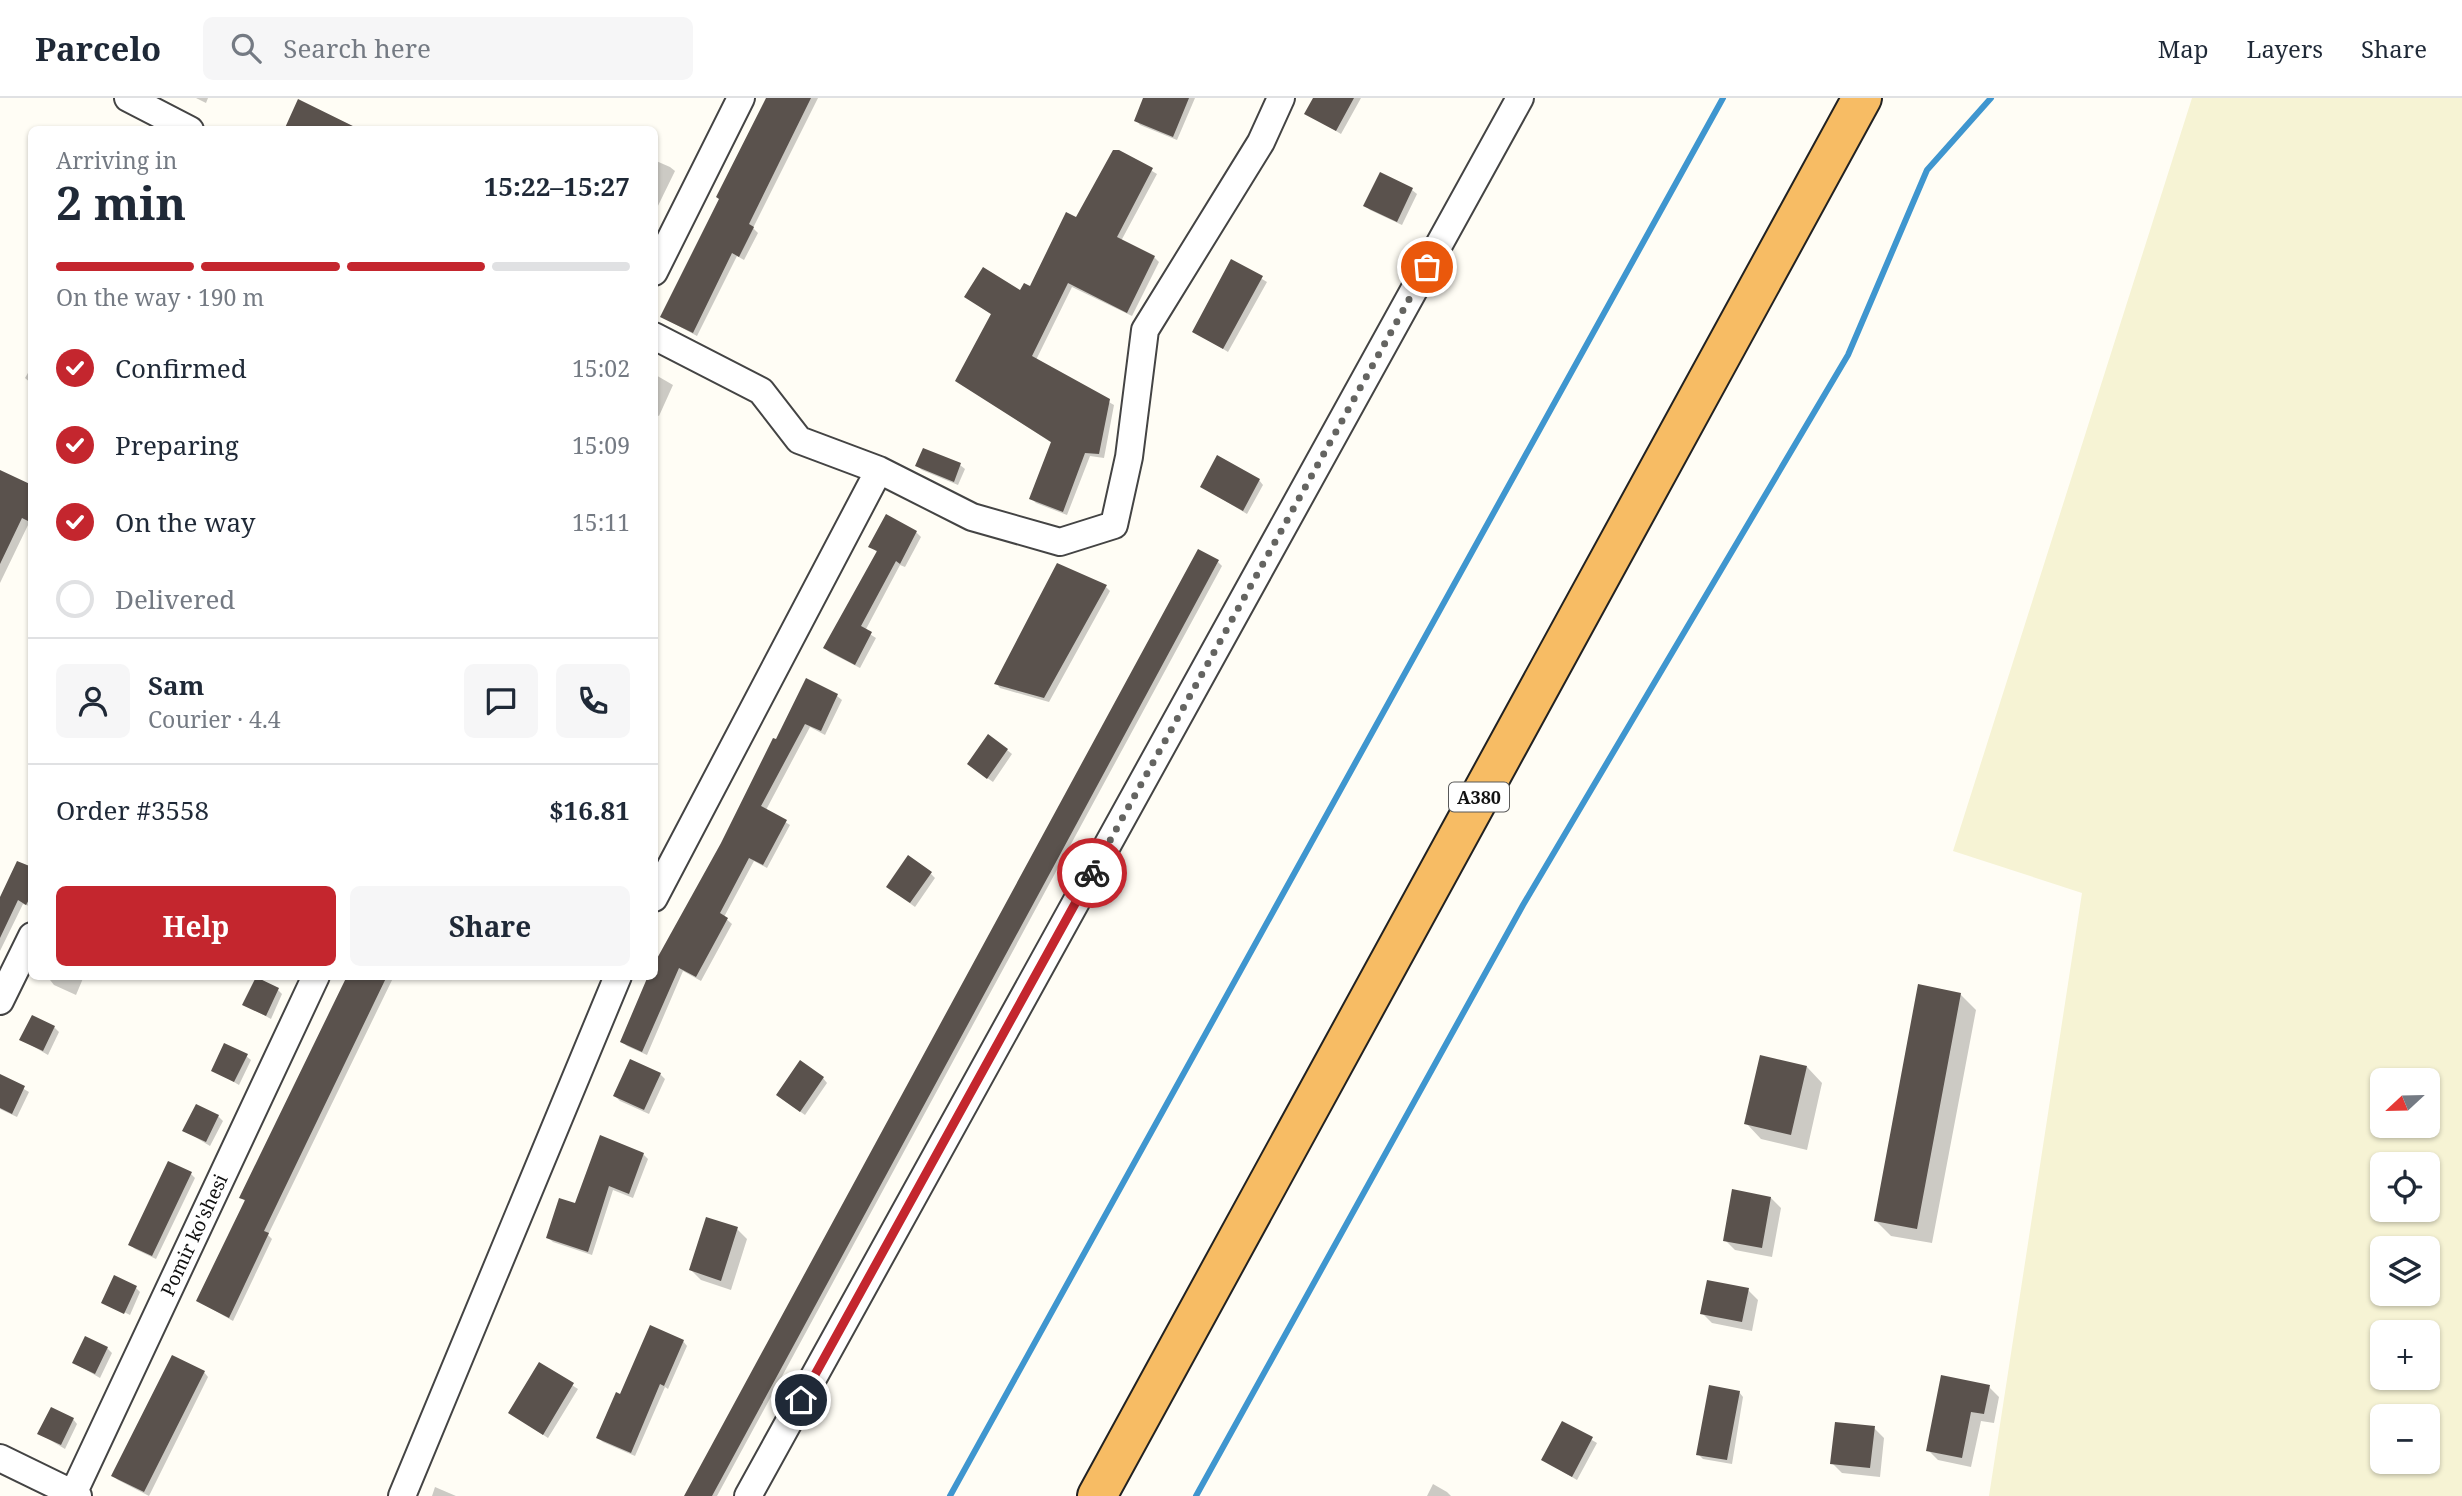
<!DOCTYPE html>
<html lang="en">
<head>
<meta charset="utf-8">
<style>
  body { margin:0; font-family:"Noto Serif",serif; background:#f6f6f7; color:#1f2937; height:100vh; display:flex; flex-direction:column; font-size:26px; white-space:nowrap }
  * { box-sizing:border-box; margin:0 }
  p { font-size:23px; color:#747a83 }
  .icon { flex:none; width:38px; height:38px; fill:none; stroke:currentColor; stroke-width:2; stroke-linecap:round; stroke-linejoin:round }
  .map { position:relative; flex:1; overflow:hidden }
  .sheet { position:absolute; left:28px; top:28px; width:630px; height:854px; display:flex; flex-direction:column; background:#fff; border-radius:10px; box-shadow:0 2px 5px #0004 }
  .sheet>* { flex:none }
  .needle { width:46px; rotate:248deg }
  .tools { position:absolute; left:2370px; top:970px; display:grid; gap:14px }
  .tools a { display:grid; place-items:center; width:70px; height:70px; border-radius:10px; background:#fff; box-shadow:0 2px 5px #0004; font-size:35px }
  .pin { position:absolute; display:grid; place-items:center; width:60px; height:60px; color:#fff; margin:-30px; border:4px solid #fff; border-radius:50%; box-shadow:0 2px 7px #0007 }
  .courier { position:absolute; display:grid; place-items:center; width:70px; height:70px; margin:-35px; border:5px solid #c4262e; border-radius:50%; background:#fff; color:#222; box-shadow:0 2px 9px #0007 }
  .headline em { font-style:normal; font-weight:700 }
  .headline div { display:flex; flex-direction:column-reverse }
  .headline { display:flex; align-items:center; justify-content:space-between; height:119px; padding:0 28px }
  h1 { font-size:46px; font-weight:700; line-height:52px }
  .bar { display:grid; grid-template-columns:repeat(4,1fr); gap:10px 7px; align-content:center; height:84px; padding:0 28px }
  .bar i { height:9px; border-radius:5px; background:#e0e1e3 }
  .bar .active { background:#c4262e }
  .bar p { grid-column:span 4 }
  .line { display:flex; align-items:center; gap:18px; padding:0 28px; border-top:2px solid #e0e1e3 }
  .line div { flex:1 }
  .round { display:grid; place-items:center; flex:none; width:74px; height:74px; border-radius:10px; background:#f6f6f7 }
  ol { padding:0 28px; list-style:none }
  li { display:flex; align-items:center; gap:21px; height:77px }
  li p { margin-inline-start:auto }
  li .icon { padding:7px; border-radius:50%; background:#c4262e; color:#fff; stroke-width:4 }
  li:last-child { color:#747a83 }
  li i { width:38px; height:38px; border:4px solid #e0e1e3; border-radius:50% }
  .action { display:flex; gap:14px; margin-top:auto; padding:14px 28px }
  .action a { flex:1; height:80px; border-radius:10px; background:#c4262e; color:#fff; font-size:28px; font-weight:700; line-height:80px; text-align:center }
  .action a+a { background:#f6f6f7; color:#1f2937 }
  header { display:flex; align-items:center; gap:42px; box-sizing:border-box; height:98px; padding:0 35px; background:#fff; border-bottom:2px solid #e0e1e3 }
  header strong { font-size:33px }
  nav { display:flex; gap:38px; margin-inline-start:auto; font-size:24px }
  .search { width:490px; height:63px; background:#f6f6f7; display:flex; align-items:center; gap:18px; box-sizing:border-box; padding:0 24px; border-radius:10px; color:#747a83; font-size:26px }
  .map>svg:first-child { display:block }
</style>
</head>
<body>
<header>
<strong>Parcelo</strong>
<div class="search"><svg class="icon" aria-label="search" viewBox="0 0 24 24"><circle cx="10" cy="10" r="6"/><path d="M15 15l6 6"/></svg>Search here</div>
<nav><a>Map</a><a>Layers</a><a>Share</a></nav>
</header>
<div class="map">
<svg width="2462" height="1398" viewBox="0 0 2462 1398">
  <rect width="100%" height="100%" fill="#fffdf5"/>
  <path fill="#f6f3d4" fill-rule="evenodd" d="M2192,0H2462V1398H1989L2082,795L1953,753ZM2382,982H2427V1027H2382ZM2382,1066H2427V1111H2382ZM2382,1150H2427V1195H2382ZM2382,1234H2427V1279H2382ZM2382,1318H2427V1363H2382Z"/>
  <path fill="#0003" d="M196,0H208L206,5Z
    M768,0H818L753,130L758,135L744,162L737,158L697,238L662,219Z
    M1145,0H1195L1177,42L1140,27L1136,22Z
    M1315,0H1361L1341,36L1307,16Z
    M1119,53L1157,76L1121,143L1154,159L1159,164L1132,218L1072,189L1036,262L1114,307L1104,360L1090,358L1067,417L1036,405L1032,401L1052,345L957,283L992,217L966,199L1021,195L1031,190Z
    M654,62L670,69L675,73L654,116Z
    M1412,92L1417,96L1402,127L1370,112L1365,108Z
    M1232,163L1267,184L1228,254L1194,233Z
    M32,268V286L25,280Z
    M654,276L673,287L659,318L654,316Z
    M960,367L965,371L958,387L922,372L917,368Z
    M0,374L32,389V427L29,425L0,485Z
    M1259,382L1263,387L1247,416L1202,389Z
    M916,434L921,439L905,469L900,467L865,533L876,540L860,570L829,554L825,550L878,455L870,448Z
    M1218,464L1222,468L717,1398H685Z
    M1106,489L1110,493L1049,604L1000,590L996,585Z
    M807,583L837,598L842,602L825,637L810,629L766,712L790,727L767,770L754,763L724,819L732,826L701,883L683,873L647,957L627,948L622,944L654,878L657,864L777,644Z
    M1007,652L1012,656L993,684L973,670Z
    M32,771V809L23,806L0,853V803Z
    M931,776L935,780L915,809L893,793Z
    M52,878H84L76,897L54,887L50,882Z
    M349,878H394L268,1137L272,1141L233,1223L198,1203L246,1104L241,1099Z
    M278,892L282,896L271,921L245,907Z
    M1960,896L1976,912L1932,1145L1891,1138L1875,1122Z
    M54,929L59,934L48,957L22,942Z
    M246,958L251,962L239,987L213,972Z
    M1807,969L1822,985L1807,1052L1761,1041L1746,1025Z
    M660,976L665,981L649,1016L620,1003L615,998Z
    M3,979L29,994L17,1019L0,1011V986Z
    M823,980L827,985L805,1017L782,1001Z
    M218,1018L223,1023L210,1048L185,1033Z
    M601,1040L643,1056L648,1061L633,1100L613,1092L592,1157L553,1144L548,1140L576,1107Z
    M191,1076L195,1080L156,1161L135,1151L130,1147Z
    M1771,1100L1781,1110L1772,1159L1735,1152L1725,1142Z
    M737,1131L747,1141L731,1192L701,1182L691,1172Z
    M136,1190L140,1194L130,1217L106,1205Z
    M1748,1192L1758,1202L1752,1233L1712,1225L1702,1215Z
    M683,1243L687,1248L668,1291L665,1289L635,1358L603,1344L598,1340L621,1298Z
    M107,1250L112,1255L100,1280L74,1265Z
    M539,1266L578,1291L548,1340L510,1315Z
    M204,1274L208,1279L149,1398L118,1382L113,1378Z
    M1989,1289L1999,1299L1994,1325L1981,1323L1971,1369L1938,1362L1928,1352Z
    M1739,1294L1743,1299L1732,1366L1703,1361L1698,1356Z
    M73,1321L77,1326L65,1351L40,1336Z
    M1563,1325L1597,1345L1577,1382L1543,1362Z
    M1874,1330L1884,1340L1880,1379L1842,1375L1832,1365Z
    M1433,1386L1447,1394L1451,1398H1427Z
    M435,1389L456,1398H432Z"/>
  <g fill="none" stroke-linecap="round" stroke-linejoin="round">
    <path stroke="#3f96cf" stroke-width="6" d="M950,1398L1723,0
      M1196,1398L1523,807L1848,257L1927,72L1991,0"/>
  </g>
  <path fill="#5a524d" d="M766,0H811L749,126L754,129L739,159L732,155L693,235L660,219L719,101L716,99Z
    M1143,0H1189L1173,39L1134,23Z
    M1313,0H1354L1336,33L1304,16Z
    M298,1L361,32H284Z
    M1113,52H1119L1153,70L1117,139L1155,158L1127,215L1068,185L1032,258L1110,301L1099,356L1085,355L1063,414L1029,401L1051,344L955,283L991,216L964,199L983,169L1020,192L1024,185L1030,188L1066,114L1076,119Z
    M1380,74L1413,90L1397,124L1363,108Z
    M1231,161L1263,178L1223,251L1192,234Z
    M923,350L961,365L954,384L915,368Z
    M1217,357L1260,381L1243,413L1200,389Z
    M0,372L32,387V425L22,420L0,466Z
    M886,416L917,433L900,466L896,463L861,528L872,534L855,567L823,550L877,453L868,449Z
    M1198,451L1219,462L1056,764L712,1398H684Z
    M1057,465L1107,487L1044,600L994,586Z
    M806,580L838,596L821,633L805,626L761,708L787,722L763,767L749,760L720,815L728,820L696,879L679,870L642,954L620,944L648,878H654L655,864L721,745L773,640L776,641Z
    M988,636L1008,651L987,681L967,666Z
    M908,757L932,774L910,805L886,789Z
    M17,763L32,769V796L26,807L18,802L0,840V799Z
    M347,878H387L264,1133L269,1135L229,1220L196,1203L245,1102L239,1100Z
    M256,879L279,890L266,918L242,907Z
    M1918,886L1961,895L1917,1131L1874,1123Z
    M32,917L55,928L43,953L19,942Z
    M224,945L248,956L234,984L211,973Z
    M1760,957L1807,968L1791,1037L1744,1026Z
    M630,961L661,975L644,1012L613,998Z
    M800,962L824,979L800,1014L776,997Z
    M0,976L25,988L12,1016L0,1010Z
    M196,1006L219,1017L206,1044L182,1033Z
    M600,1037L644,1055L629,1096L609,1088L588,1154L546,1140L559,1100L575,1105Z
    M168,1063L192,1074L152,1158L128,1147Z
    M1732,1091L1771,1099L1762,1150L1723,1143Z
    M706,1119L738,1129L721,1183L689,1172Z
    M114,1177L137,1188L124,1216L101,1205Z
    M1707,1182L1749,1190L1742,1224L1700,1216Z
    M650,1227L684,1242L664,1288L660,1286L631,1355L596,1340L616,1294L620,1296Z
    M85,1238L108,1249L95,1276L72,1265Z
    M172,1257L205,1273L144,1394L111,1378Z
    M539,1264L574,1285L543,1337L508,1315Z
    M1941,1277L1990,1287L1984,1316L1971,1314L1962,1360L1926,1353Z
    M1709,1287L1740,1293L1727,1362L1696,1357Z
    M51,1309L74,1320L61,1347L37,1336Z
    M1562,1323L1593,1339L1572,1379L1541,1362Z
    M1835,1324L1875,1328L1870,1370L1830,1366Z"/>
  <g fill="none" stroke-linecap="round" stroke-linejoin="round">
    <g stroke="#444" stroke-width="30">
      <path id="minor" d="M128,0L190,32
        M654,174L741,0
        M654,238L761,293L799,342L879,372L972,419L1060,444L1114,427L1129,359L1145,232L1261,44L1281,0
        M654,800L879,372
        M0,903L32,838
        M0,1360L78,1398
        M73,1396L316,878
        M402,1398L618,878
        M748,1398L1520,0"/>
    </g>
    <g stroke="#222" stroke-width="42">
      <path id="trunk" d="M1097,1398L1862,0"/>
    </g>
    <use href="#minor" stroke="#fff" stroke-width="26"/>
    <use href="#trunk" stroke="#f7bc64" stroke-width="38"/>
  </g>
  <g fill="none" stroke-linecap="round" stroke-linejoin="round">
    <path stroke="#646461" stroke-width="7" stroke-dasharray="0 12.6" d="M1092,775L1427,169"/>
    <path stroke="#c4262e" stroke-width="9" d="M801,1302L1092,775"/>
  </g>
  <g text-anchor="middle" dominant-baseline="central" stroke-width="7" stroke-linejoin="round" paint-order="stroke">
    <rect fill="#fff" stroke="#585858" stroke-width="2" x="1449" y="684.5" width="60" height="29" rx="5"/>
    <g font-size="18" font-weight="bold" fill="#111">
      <text x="1479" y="699">A380</text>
    </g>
    <g font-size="19" fill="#111" stroke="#fff">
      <text transform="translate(194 1137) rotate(-65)">Pomir ko'shesi</text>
    </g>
  </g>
</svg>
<div class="tools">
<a><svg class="needle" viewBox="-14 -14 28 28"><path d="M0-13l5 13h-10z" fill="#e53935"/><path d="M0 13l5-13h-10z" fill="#747a83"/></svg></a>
<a><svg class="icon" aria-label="locate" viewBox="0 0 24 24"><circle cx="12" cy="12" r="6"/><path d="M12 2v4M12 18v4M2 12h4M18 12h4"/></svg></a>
<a><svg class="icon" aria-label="layers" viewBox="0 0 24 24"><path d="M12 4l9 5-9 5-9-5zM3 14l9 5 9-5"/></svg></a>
<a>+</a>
<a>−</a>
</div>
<div class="pin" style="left:1427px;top:169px;background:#ea580c"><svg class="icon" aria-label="bag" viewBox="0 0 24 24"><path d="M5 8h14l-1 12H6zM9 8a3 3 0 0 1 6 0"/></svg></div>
<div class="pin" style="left:801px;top:1302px;background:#1f2937"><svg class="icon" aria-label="home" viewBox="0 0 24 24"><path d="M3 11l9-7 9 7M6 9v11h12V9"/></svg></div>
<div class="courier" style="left:1092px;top:775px"><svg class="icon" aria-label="bike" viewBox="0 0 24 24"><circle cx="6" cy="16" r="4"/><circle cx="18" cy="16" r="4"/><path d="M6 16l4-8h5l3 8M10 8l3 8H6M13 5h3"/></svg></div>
<section class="sheet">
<div class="headline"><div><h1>2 min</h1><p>Arriving in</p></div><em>15:22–15:27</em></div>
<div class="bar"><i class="active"></i><i class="active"></i><i class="active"></i><i></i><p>On the way · 190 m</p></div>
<ol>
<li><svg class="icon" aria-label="check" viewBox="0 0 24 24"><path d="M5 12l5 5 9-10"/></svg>Confirmed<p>15:02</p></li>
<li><svg class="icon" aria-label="check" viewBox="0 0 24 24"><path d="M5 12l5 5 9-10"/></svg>Preparing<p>15:09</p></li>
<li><svg class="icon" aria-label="check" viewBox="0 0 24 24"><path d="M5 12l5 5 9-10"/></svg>On the way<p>15:11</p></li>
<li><i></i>Delivered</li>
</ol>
<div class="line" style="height:126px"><a class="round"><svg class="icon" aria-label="person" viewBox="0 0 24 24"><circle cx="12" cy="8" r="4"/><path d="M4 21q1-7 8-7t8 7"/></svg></a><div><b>Sam</b><p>Courier · 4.4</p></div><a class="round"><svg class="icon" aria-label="chat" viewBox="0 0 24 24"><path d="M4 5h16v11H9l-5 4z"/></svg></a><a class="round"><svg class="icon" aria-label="phone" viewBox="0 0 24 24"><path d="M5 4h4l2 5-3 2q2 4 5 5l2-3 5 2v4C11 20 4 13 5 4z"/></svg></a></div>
<div class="line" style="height:91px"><div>Order #3558</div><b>$16.81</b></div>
<div class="action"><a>Help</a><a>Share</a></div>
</section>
</div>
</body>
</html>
